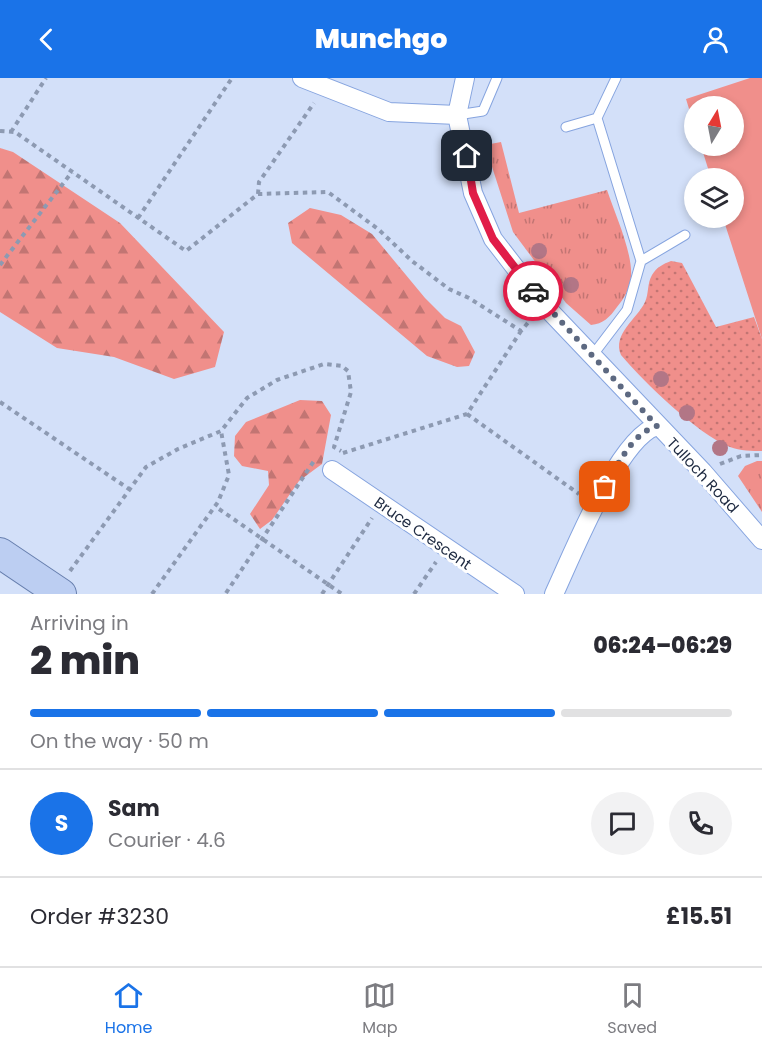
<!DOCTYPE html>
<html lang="en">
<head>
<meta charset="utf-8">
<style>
  body { margin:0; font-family:Poppins,sans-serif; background:#f2f2f3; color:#2b2b33; height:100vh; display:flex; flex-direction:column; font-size:22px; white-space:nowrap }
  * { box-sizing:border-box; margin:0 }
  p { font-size:20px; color:#7c7c81 }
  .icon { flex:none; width:33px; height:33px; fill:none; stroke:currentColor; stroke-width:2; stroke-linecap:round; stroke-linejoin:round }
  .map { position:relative; height:516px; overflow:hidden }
  .panel { display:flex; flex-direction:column; background:#fff; flex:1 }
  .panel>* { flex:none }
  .needle { width:39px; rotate:10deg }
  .tools { position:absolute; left:684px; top:18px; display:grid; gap:12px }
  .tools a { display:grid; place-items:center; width:60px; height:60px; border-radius:50%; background:#fff; box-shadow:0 3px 9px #0003; font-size:30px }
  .pin { position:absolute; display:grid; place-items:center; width:51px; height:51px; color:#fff; margin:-26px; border-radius:12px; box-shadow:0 3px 9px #0006 }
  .courier { position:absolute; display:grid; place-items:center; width:60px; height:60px; margin:-30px; border:4px solid #e11d48; border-radius:50%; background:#fff; color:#222; box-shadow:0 2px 8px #0007 }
  .overview em { font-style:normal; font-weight:800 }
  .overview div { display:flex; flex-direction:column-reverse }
  .overview { display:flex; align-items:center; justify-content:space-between; height:102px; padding:0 30px }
  h1 { font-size:39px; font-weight:800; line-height:45px }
  .bar { display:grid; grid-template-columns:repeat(4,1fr); gap:9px 6px; align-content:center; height:72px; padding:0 30px }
  .bar i { height:8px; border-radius:4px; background:#e1e1e2 }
  .bar .active { background:#1a73e8 }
  .bar p { grid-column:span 4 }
  .line { display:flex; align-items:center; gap:15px; padding:0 30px; border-top:2px solid #e1e1e2 }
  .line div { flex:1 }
  .round { display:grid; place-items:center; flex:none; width:63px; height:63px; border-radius:32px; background:#f2f2f3 }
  header { display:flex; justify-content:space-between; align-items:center; height:78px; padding:0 30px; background:#1a73e8; color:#fff; font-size:27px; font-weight:800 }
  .dock { display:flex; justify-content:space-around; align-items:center; height:84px; border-top:2px solid #e1e1e2; background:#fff; font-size:16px; color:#7c7c81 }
  .dock a { display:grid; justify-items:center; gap:3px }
  .dock .active { color:#1a73e8 }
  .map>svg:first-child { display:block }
</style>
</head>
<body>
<header><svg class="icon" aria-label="back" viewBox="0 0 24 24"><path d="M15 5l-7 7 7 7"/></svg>Munchgo<svg class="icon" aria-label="person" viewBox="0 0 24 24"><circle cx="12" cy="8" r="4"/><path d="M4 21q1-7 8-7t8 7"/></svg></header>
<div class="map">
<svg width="762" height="516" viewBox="0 0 762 516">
  <defs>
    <pattern id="grass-tufts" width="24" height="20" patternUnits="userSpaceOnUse" patternTransform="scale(1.5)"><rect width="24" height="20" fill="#f08f8b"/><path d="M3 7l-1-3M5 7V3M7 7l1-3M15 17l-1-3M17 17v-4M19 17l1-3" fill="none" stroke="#c27573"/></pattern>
    <pattern id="forest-firs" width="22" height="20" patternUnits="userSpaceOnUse" patternTransform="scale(1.5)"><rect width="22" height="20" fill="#f08f8b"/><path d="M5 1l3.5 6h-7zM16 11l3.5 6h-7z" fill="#c27573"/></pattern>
    <pattern id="park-dots" width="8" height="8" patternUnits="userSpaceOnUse" patternTransform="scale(1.5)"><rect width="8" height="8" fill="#f08f8b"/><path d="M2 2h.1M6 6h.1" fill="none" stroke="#c27573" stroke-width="1.8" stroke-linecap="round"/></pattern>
  </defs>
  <rect width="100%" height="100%" fill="#d3e0f9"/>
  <path fill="url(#grass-tufts)" d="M501,64L519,135L607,112C615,136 633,175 631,199C630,210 624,221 617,229C610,239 603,246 591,247L566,225L513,154L485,67Z
    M757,383H762V434L738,398L745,388Z"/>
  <path fill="url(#forest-firs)" d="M0,70L13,74L120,145L224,254L215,289L174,301L114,279L57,270L0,234Z
    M310,130L341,137L372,156L425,220L445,240L461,248L475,274L469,288L457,289L427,278L292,165L288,145Z
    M300,322L322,323L331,337L322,386L299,403L272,442L260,451L250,436L269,407L268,393L242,388L234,378L235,358L246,344Z"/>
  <path fill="url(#park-dots)" d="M671,183L682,185L716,249L754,239L762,261V373C752,373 740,373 730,369C696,355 645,305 621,277C612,256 637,241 645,224C649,216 647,205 652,197C657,189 663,186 671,183Z"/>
  <path fill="#f08f8b" d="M750,0H762V261L723,140H734V100H711L701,68H734V28H694V47L686,21Z"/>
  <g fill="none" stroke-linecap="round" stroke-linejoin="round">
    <g stroke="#86a4df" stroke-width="11">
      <path id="lane" d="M457,37L483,33L497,0
        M566,49L597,40
        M641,183L685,157
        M592,278L627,232L641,183L597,40L616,0"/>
    </g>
    <g stroke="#86a4df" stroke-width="20">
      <path id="street" d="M302,0L389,34L457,37
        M465,0L457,37L473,115L493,161L544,227L703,394L762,462
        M332,392L515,516
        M554,516C572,478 618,360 657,348"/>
    </g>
    <g stroke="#677fae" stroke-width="32">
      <path id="primary" d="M0,475L61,516"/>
    </g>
    <path stroke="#8d9ab2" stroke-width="4" stroke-dasharray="4.5 4.5" stroke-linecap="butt" d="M0,53L15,54L186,173L258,116L328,114L378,151L412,183L449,211L469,220L521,253L531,241
      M11,54L46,0
      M258,116L259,104L314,25
      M138,140L232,0
      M0,187L72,94
      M0,324L129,411
      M467,336L579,416
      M343,375L467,336L521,253
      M720,386L741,378L762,377
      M219,431L342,516
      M70,493L146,389L178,371L221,353L247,320L277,302L324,286L342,288L348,293L351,314L334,369L341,373
      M226,515L314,383
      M152,516L218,424L229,397L221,353
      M322,516L372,440
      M414,516L436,484"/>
    <use href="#lane" stroke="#fff" stroke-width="9"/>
    <use href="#street" stroke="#fff" stroke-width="18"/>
    <use href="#primary" stroke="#bccef2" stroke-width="30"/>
  </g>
  <g fill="#b27686">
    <circle cx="539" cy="173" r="8"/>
    <circle cx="571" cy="207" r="8"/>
    <circle cx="661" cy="301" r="8"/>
    <circle cx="687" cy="335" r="8"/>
    <circle cx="720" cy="370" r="8"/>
  </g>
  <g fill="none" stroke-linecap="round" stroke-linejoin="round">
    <path stroke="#5d6981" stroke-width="6" stroke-dasharray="0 10.8" d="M533,213L657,348C631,356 618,387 605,409"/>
    <path stroke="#e11d48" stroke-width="8" d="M467,78L473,115L493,161L533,213"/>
  </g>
  <g text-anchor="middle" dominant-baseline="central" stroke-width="6" stroke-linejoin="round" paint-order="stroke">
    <g font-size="15" fill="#1d2940" stroke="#fff">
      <text transform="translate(703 397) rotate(47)">Tulloch Road</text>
      <text transform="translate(423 455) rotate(35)">Bruce Crescent</text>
    </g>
  </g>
</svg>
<div class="tools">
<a><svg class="needle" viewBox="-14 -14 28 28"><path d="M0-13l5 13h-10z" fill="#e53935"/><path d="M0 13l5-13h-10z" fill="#7c7c81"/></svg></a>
<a><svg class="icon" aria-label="layers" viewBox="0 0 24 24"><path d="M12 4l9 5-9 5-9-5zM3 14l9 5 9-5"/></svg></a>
</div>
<div class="pin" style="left:605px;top:409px;background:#ea580c"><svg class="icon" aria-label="bag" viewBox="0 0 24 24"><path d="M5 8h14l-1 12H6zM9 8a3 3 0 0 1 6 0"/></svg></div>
<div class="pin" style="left:467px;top:78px;background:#1f2937"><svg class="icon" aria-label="home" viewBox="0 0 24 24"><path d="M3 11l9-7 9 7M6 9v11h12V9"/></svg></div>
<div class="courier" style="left:533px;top:213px"><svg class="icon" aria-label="car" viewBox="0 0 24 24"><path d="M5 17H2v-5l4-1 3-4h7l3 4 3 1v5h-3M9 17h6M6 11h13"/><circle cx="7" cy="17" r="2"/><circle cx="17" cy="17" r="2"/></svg></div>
</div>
<section class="panel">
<div class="overview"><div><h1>2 min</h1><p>Arriving in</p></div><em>06:24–06:29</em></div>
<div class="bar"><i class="active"></i><i class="active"></i><i class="active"></i><i></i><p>On the way · 50 m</p></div>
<div class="line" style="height:108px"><b class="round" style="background:#1a73e8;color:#fff">S</b><div><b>Sam</b><p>Courier · 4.6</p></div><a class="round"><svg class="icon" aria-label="chat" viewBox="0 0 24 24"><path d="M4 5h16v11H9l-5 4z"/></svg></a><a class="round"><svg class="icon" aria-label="phone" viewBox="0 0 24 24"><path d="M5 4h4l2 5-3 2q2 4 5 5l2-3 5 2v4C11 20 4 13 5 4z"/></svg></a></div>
<div class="line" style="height:78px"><div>Order #3230</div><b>£15.51</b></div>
</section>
<nav class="dock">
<a class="active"><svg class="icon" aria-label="home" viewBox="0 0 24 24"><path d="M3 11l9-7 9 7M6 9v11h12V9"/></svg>Home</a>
<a><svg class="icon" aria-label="map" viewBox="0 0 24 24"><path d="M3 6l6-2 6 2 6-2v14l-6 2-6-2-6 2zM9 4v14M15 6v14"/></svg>Map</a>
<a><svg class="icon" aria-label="saved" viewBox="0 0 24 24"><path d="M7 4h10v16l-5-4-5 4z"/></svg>Saved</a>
</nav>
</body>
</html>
